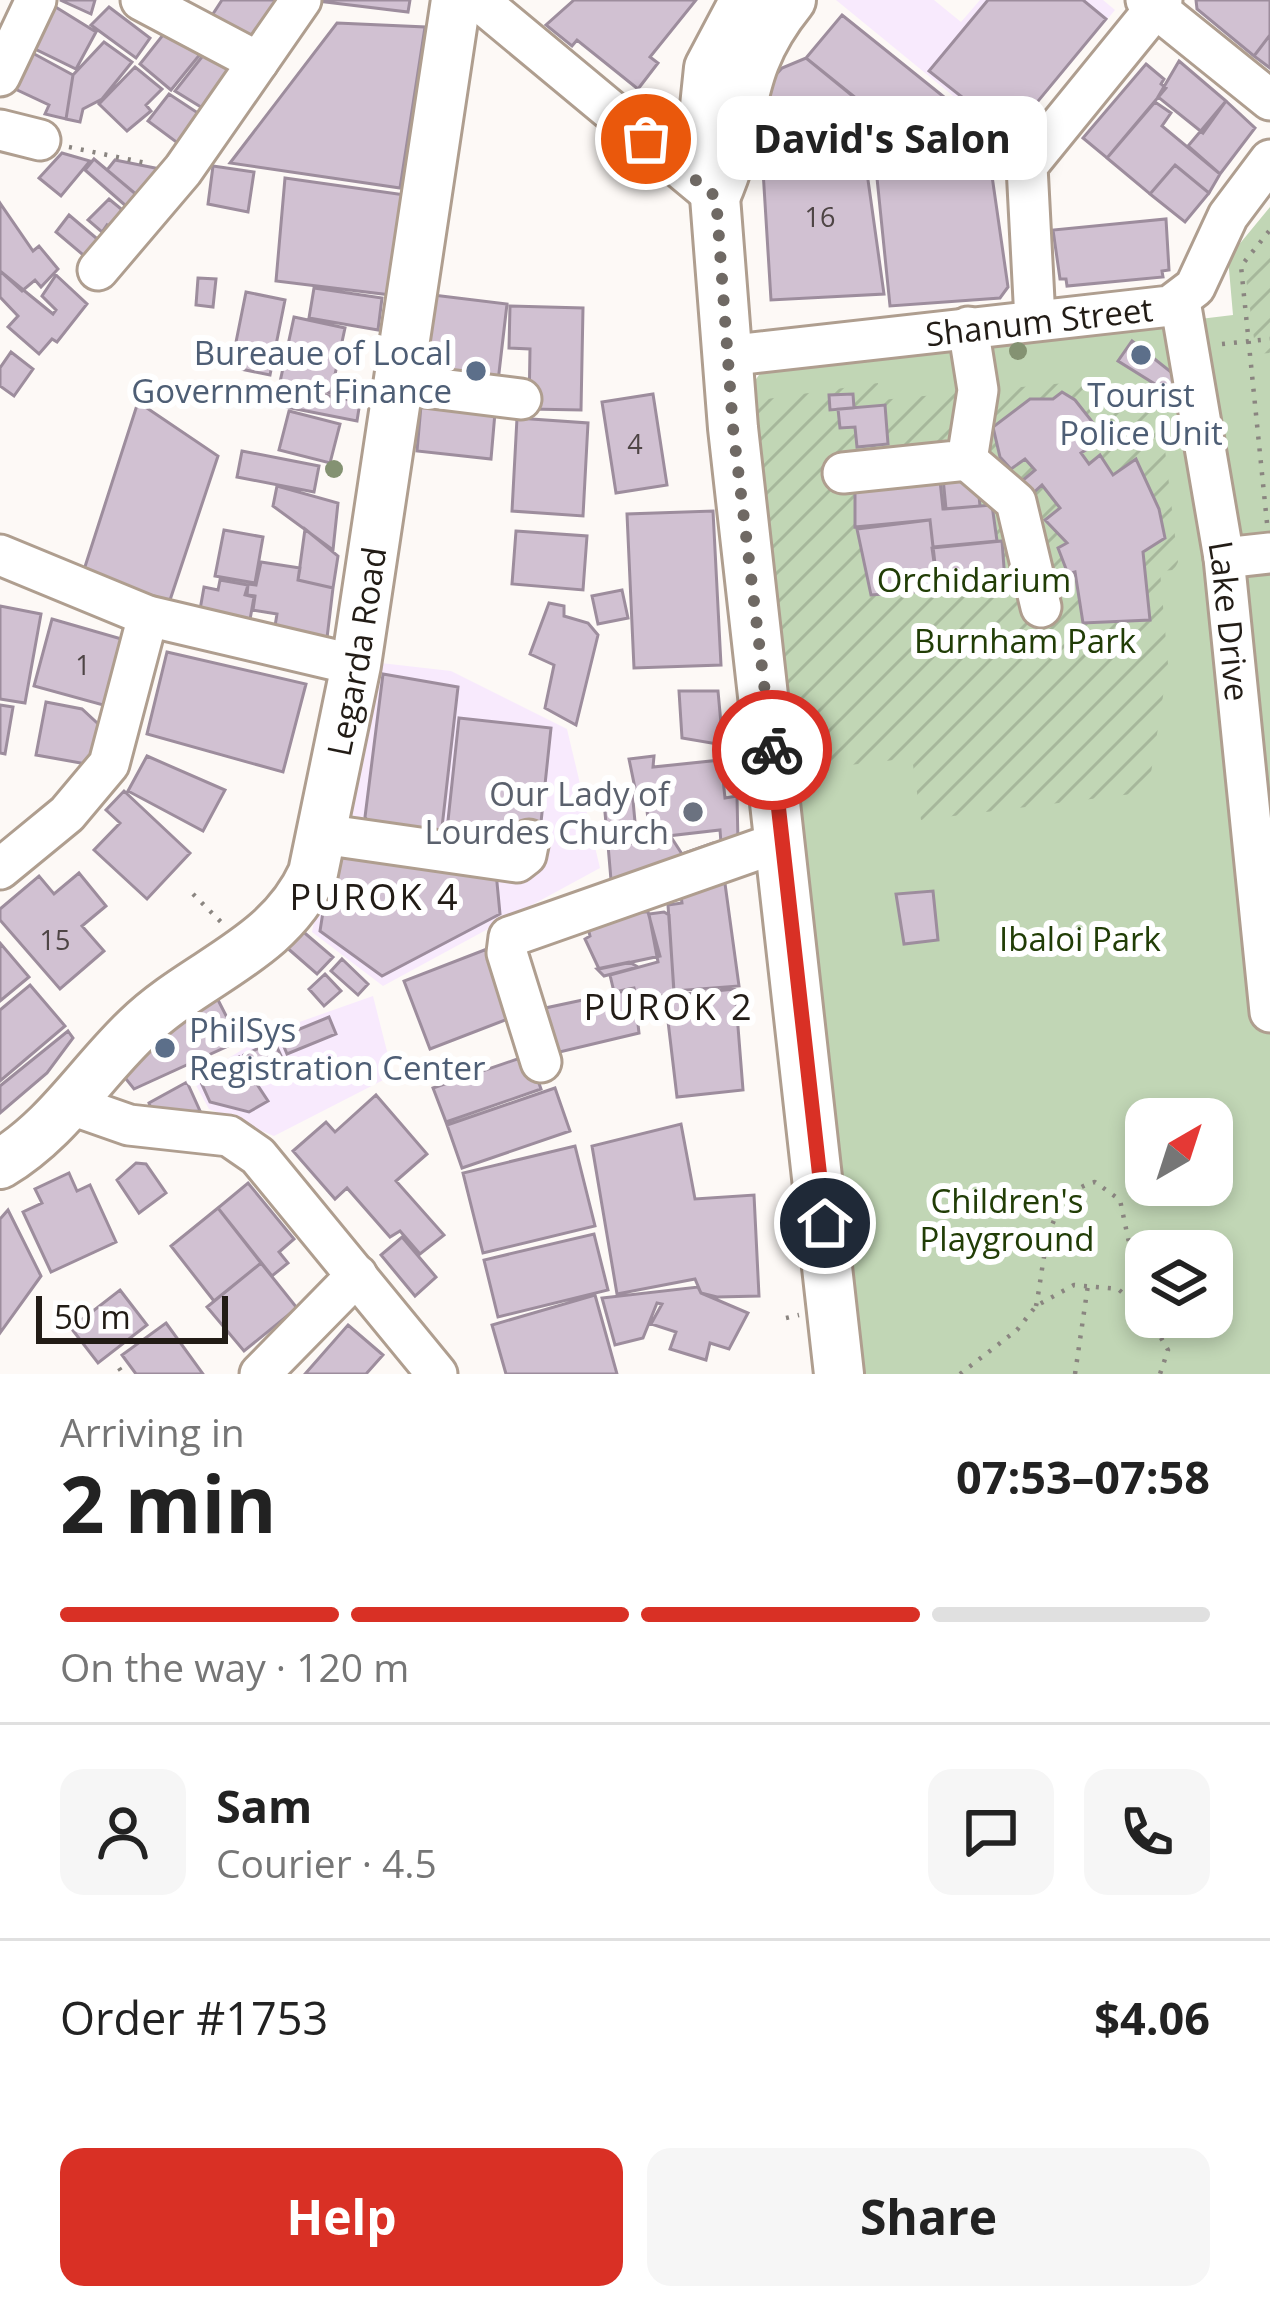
<!DOCTYPE html>
<html lang="en">
<head>
<meta charset="utf-8">
<style>
  body { margin:0; font-family:"Open Sans",sans-serif; background:#f6f6f6; color:#222; height:100vh; display:flex; flex-direction:column; font-size:45px; white-space:nowrap }
  * { box-sizing:border-box; margin:0 }
  p { font-size:39px; color:#767676 }
  .icon { flex:none; width:66px; height:66px; fill:none; stroke:currentColor; stroke-width:2; stroke-linecap:round; stroke-linejoin:round }
  .map { position:relative; height:1374px; overflow:hidden }
  .panel { display:flex; flex-direction:column; background:#fff; flex:1 }
  .panel>* { flex:none }
  .needle { width:78px; rotate:39deg }
  .controls { position:absolute; left:1125px; top:1098px; display:grid; gap:24px }
  .controls a { display:grid; place-items:center; width:108px; height:108px; border-radius:24px; background:#fff; box-shadow:0 6px 18px #0003; font-size:60px }
  .scale { position:absolute; left:36px; bottom:30px; width:192px; box-sizing:border-box; padding-left:12px; border:6px solid #221c16; border-top:0; font-size:33px; line-height:42px; white-space:nowrap; color:#221c16; -webkit-text-stroke:9px #fff; paint-order:stroke }
  .pin { position:absolute; display:grid; place-items:center; width:102px; height:102px; color:#fff; margin:-51px; border:6px solid #fff; border-radius:50%; box-shadow:0 3px 12px #0007 }
  .courier { position:absolute; display:grid; place-items:center; width:120px; height:120px; margin:-60px; border:9px solid #d93025; border-radius:50%; background:#fff; color:#222; box-shadow:0 3px 15px #0007 }
  .bubble { position:absolute; height:84px; border-radius:24px; background:#fff; box-shadow:0 6px 18px #0003; font-size:39px; font-weight:700; line-height:84px; text-align:center }
  .summary em { font-style:normal; font-weight:700 }
  .summary div { display:flex; flex-direction:column-reverse }
  .summary { display:flex; align-items:center; justify-content:space-between; height:204px; padding:0 60px }
  h1 { font-size:78px; font-weight:700; line-height:90px }
  .bar { display:grid; grid-template-columns:repeat(4,1fr); gap:18px 12px; align-content:center; height:144px; padding:0 60px }
  .bar i { height:15px; border-radius:9px; background:#e0e0e0 }
  .bar .active { background:#d93025 }
  .bar p { grid-column:span 4 }
  .line { display:flex; align-items:center; gap:30px; padding:0 60px; border-top:3px solid #e0e0e0 }
  .line div { flex:1 }
  .round { display:grid; place-items:center; flex:none; width:126px; height:126px; border-radius:24px; background:#f6f6f6 }
  .cta { display:flex; gap:24px; margin-top:auto; padding:24px 60px }
  .cta a { flex:1; height:138px; border-radius:24px; background:#d93025; color:#fff; font-size:48px; font-weight:700; line-height:138px; text-align:center }
  .cta a+a { background:#f6f6f6; color:#222 }
  .map>svg:first-child { display:block }
</style>
</head>
<body>
<div class="map">
<svg width="1270" height="1374" viewBox="0 0 1270 1374">
  <defs>
    <pattern id="garden-furrows" width="10" height="10" patternUnits="userSpaceOnUse" patternTransform="scale(3)"><rect width="10" height="10" fill="#c1d6b5"/><path d="M-1 1l2-2M0 10L10 0M9 11l2-2" fill="none" stroke="#a6b79b"/></pattern>
  </defs>
  <rect width="100%" height="100%" fill="#fdf9f6"/>
  <path fill="#f8eafd" d="M836,0H934L961,22L980,0H1103L1115,10L1007,140Z
    M363,661L451,671L567,729L600,868L383,986L312,932Z
    M373,996L393,1075L274,1136L209,1109L193,1080L271,1032Z"/>
  <path fill="#c1d6b5" fill-rule="evenodd" d="M1270,207V1374H853L752,385L761,372L1233,315L1228,258ZM1146,1119H1212V1185H1146ZM1146,1251H1212V1317H1146Z"/>
  <path fill="url(#garden-furrows)" d="M1270,239V353L1256,354L1245,270Z
    M1098,380L1161,415L1178,562L1174,570L1160,571L1168,664L1148,792L921,820L912,758L796,771L756,409L761,400L878,383L881,400Z"/>
  <path fill="#d1c1d2" stroke="#9d8d9d" stroke-width="3" d="M60,0H95L91,14Z
    M222,0H278L253,39L211,17Z
    M309,0H410L408,12Z
    M574,0H696L650,57L658,63L638,89L577,40L572,46L546,25Z
    M988,0H1083L1106,19L1010,135L929,71Z
    M1196,0H1270V35L1254,56L1197,9Z
    M54,6L96,32L76,69L33,48Z
    M109,7L150,38L136,58L91,25Z
    M842,15L1005,146L987,168L941,173L940,167L877,178L874,142L882,119L806,58Z
    M174,21L206,47L171,90L140,64Z
    M337,23L425,27L400,188L230,163Z
    M1270,35V68L1254,56Z
    M104,42L132,62L102,99L83,109L80,122L66,119L73,75Z
    M209,48L234,71L209,112L175,91Z
    M27,50L73,75L66,119L45,114L49,105L13,88Z
    M806,58L871,111L863,124L767,125L763,106L771,80L782,68Z
    M1179,61L1226,101L1203,133L1158,97Z
    M1146,64L1164,79L1161,84L1166,88L1107,158L1083,138Z
    M135,67L162,89L146,105L151,111L127,131L99,104Z
    M169,94L201,115L179,144L148,121Z
    M1226,101L1255,128L1220,174L1188,146Z
    M1155,102L1171,113L1162,126L1220,174L1209,193L1175,165L1150,194L1107,158Z
    M861,130L884,294L771,300L761,138Z
    M62,153L90,161L61,196L39,178Z
    M94,159L144,201L134,213L85,170Z
    M115,160L170,171L144,201L107,170Z
    M1175,165L1209,193L1185,222L1150,194Z
    M213,166L254,172L248,212L208,204Z
    M991,169L1008,287L1000,298L890,306L877,178Z
    M285,178L405,195L391,295L276,281Z
    M109,199L126,213L112,229L107,225L102,232L88,220Z
    M0,203L33,251L39,246L58,269L41,287L35,280L22,291L0,271Z
    M69,215L102,243L88,259L56,232Z
    M1166,219L1169,270L1162,271L1163,277L1067,286L1066,279H1060L1053,230Z
    M0,271L53,314L56,310L42,296L56,275L87,304L57,342L52,339L39,354L8,327L18,316L0,297Z
    M198,278L216,279L213,307L196,305Z
    M314,288L382,298L378,330L309,318Z
    M246,292L285,300L270,375L231,367Z
    M433,295L507,304L497,390L423,382Z
    M510,306L583,308L581,410L529,409L530,349L509,348Z
    M294,317L345,328L331,393L280,382Z
    M1132,341L1176,376L1179,399L1118,361Z
    M11,352L33,369L14,396L0,386V368Z
    M289,388L360,402L357,421L286,407Z
    M1062,392L1075,400L1105,438L1081,453L1089,464L1100,455L1113,475L1136,459L1159,509L1165,538L1143,552L1150,620L1083,623L1075,572L1068,574L1058,548L1067,543L1045,520L1060,508L1042,485L1032,494L1022,481L1035,470L1025,459L1011,469L1000,457L993,427L1030,399H1053Z
    M422,394L496,401L491,459L417,451Z
    M653,394L667,485L616,493L602,402Z
    M853,394L854,408L830,410L829,395Z
    M138,402L218,456L167,609L81,579Z
    M885,405L888,444L857,447L855,427L840,428L838,409Z
    M289,411L340,424L330,463L279,450Z
    M517,418L588,423L583,516L512,511Z
    M242,451L319,466L314,492L237,477Z
    M939,471L943,509L992,505L997,541L933,547L930,520L855,527V483Z
    M977,475L980,506L946,509L943,478Z
    M277,486L338,503L333,550L273,506Z
    M713,511L721,665L634,668L627,514Z
    M930,520L938,590L871,595L857,529Z
    M305,529L338,556L333,588L298,580Z
    M224,530L263,537L255,583L215,576Z
    M516,531L587,536L583,590L512,584Z
    M1002,541L1005,581L938,590L932,548Z
    M261,562L300,568L298,580L333,588L327,638L274,632L277,614L253,610L255,596L247,595L248,584L256,585Z
    M220,580L248,585L245,595L254,597L248,631L198,621L204,587L218,590Z
    M622,590L628,618L598,624L592,596Z
    M549,603L564,606V616L588,623L598,635L576,725L545,708L554,665L530,654Z
    M0,606L41,614L25,703L0,699Z
    M52,619L132,642L114,708L34,686Z
    M167,652L306,684L283,772L147,734Z
    M383,674L458,687L441,836L378,837L365,817Z
    M679,691H718L723,745L682,738Z
    M46,702L82,709L109,734L103,767L36,755Z
    M0,705L13,707L5,754L0,753Z
    M459,718L551,728L539,841L447,830Z
    M147,756L225,790L203,831L128,791Z
    M654,756L653,767L721,760L725,798L737,796L738,842L721,843L720,830L650,838L645,792L636,793L629,759Z
    M632,790L637,843L608,844L603,792Z
    M124,791L190,853L147,899L94,850L120,823L106,810Z
    M649,837H671L682,854L713,843L737,842L726,851L611,880L608,845Z
    M333,848L496,872L500,914L382,976L320,931Z
    M723,869L739,986L674,991L668,905L682,903L681,896Z
    M79,873L106,906L82,926L104,951L60,989L0,920V909L39,876L54,894Z
    M933,891L938,940L904,944L896,894Z
    M584,911L648,912L660,956L599,969L585,939L590,936Z
    M664,912L669,915L674,994L637,999L634,988L614,992L610,975L658,962L649,914Z
    M300,929L333,957L317,974L285,946Z
    M0,943L29,977L0,1001Z
    M487,949L513,1017L430,1049L404,981Z
    M342,959L368,984L358,995L331,971Z
    M629,962L638,967L604,976L597,969Z
    M325,974L341,991L324,1006L309,989Z
    M30,985L65,1026L0,1081V1010Z
    M634,989L639,1033L547,1055L536,1010Z
    M735,989L743,1090L677,1097L665,996Z
    M216,996L239,1041L134,1089L122,1074L171,1027Z
    M329,1017L336,1034L287,1054L280,1037Z
    M68,1031L73,1038L47,1073L0,1113V1086Z
    M274,1041L283,1060L253,1074L244,1055Z
    M529,1055L541,1089L446,1122L433,1088Z
    M239,1057L268,1101L249,1112L210,1102L200,1080Z
    M187,1082L200,1111L153,1114L149,1103Z
    M555,1088L570,1131L462,1168L447,1125Z
    M376,1095L427,1154L396,1181L444,1235L420,1254L400,1231L390,1237L347,1188L335,1199L293,1151L326,1122L335,1132Z
    M681,1124L695,1199L754,1195L759,1296L717,1297L701,1293L695,1279L617,1294L592,1146Z
    M575,1146L595,1226L483,1253L463,1173Z
    M136,1163L146,1164L166,1193L139,1213L117,1180Z
    M69,1173L77,1191L90,1185L116,1242L51,1272L23,1212L42,1203L35,1189Z
    M248,1183L294,1239L279,1252L288,1263L272,1276L218,1208Z
    M218,1208L261,1263L214,1301L171,1246Z
    M8,1210L41,1276L0,1333V1219Z
    M594,1234L608,1290L498,1317L484,1260Z
    M402,1237L436,1277L415,1296L381,1255Z
    M261,1263L297,1308L244,1351L207,1307Z
    M698,1287L701,1293L748,1313L729,1349L710,1343L706,1360L670,1349L676,1332L651,1324L662,1304L657,1303L643,1338L615,1345L602,1298Z
    M120,1290L147,1325L98,1363L71,1328Z
    M595,1295L617,1374H506L492,1325Z
    M166,1323L203,1374H136L122,1355Z
    M348,1325L383,1355L366,1374H305Z"/>
  <g fill="none" stroke-linecap="round" stroke-linejoin="round">
    <g stroke="#af9e8f" stroke-width="45">
      <g id="minor">
        <path d="M141,0L258,62"/>
        <path d="M478,0L715,197"/>
        <path d="M1146,0L1270,100"/>
        <path d="M0,76L36,0"/>
        <path d="M0,130L40,140"/>
        <path d="M98,270L183,170L301,0"/>
        <path id="s1" d="M1180,301L1224,558L1270,1012"/>
        <path d="M1035,320L1027,166L1162,0"/>
        <path id="s2" d="M726,356L1170,306L1195,287L1228,216L1270,160"/>
        <path d="M400,384L521,399"/>
        <path d="M967,460L1016,502L1041,607"/>
        <path d="M843,473L967,460L978,390L968,327"/>
        <path d="M0,555L148,616L356,665"/>
        <path d="M1224,558L1270,553"/>
        <path d="M322,834L517,862L526,855L529,840"/>
        <path d="M0,869L67,814L109,764L148,616"/>
        <path d="M541,1062L507,953L509,937L782,841"/>
        <path d="M72,1105L129,1125L229,1136L258,1156L437,1374"/>
        <path d="M260,1374L357,1275"/>
      </g>
    </g>
    <g stroke="#af9e8f" stroke-width="54">
      <g id="major">
        <path d="M745,0L709,68L701,145L715,197L733,428L839,1374"/>
        <path d="M715,197C750,119 731,74 791,0"/>
        <path id="s3" d="M0,1164C58,1129 89,1075 137,1029C195,972 278,951 313,873L356,665L456,0"/>
      </g>
    </g>
    <path stroke="#8a8580" stroke-width="4.5" stroke-dasharray="3 9" stroke-linecap="butt" d="M69,147L146,163
      M1222,344L1270,339
      M1267,523L1241,266L1270,230
      M193,894L223,924
      M1036,1306C1045,1263 1044,1194 1095,1182L1120,1200L1143,1309
      M1149,1317L1168,1350L1160,1374
      M786,1318L799,1315
      M119,1368L123,1374
      M960,1374L1017,1330L1036,1306L1074,1285L1118,1289L1146,1313
      M1075,1374L1088,1285"/>
    <use href="#minor" stroke="#fff" stroke-width="39"/>
    <use href="#major" stroke="#fff" stroke-width="48"/>
  </g>
  <g fill="#849272">
    <circle cx="1018" cy="351" r="9"/>
    <circle cx="334" cy="469" r="9"/>
  </g>
  <g fill="none" stroke-linecap="round" stroke-linejoin="round">
    <path stroke="#6f6964" stroke-width="12" stroke-dasharray="0 21.6" d="M646,139L716,197L733,428L772,750"/>
    <path stroke="#d93025" stroke-width="15" d="M772,750L825,1223"/>
  </g>
  <g fill="#5c6f8a" stroke="#fff" stroke-width="4.5">
    <circle cx="1141" cy="355" r="12"/>
    <circle cx="476" cy="371" r="12"/>
    <circle cx="165" cy="1048" r="12"/>
  </g>
  <circle fill="#6b7280" stroke="#fff" stroke-width="4.5" cx="693" cy="812" r="12"/>
  <g text-anchor="middle" dominant-baseline="central" stroke-width="12" stroke-linejoin="round" paint-order="stroke">
    <g font-size="27" fill="#4e4545">
      <text x="820" y="216">16</text>
      <text x="635" y="443">4</text>
      <text x="83" y="664">1</text>
      <text x="55" y="939">15</text>
    </g>
    <g font-size="33" fill="#221c16" stroke="#fff">
      <text stroke="none"><textPath href="#s2" startOffset="315">Shanum Street</textPath></text>
      <text stroke="none"><textPath href="#s1" startOffset="324">Lake Drive</textPath></text>
      <text stroke="none"><textPath href="#s3" startOffset="657">Legarda Road</textPath></text>
    </g>
    <g font-size="33" fill="#4e5e75" stroke="#fff" text-anchor="end">
      <text x="452" y="352">Bureaue of Local<tspan x="452" dy="38">Government Finance</tspan></text>
      <text x="1141" y="394" text-anchor="middle">Tourist<tspan x="1141" dy="38">Police Unit</tspan></text>
      <text x="189" y="1029" text-anchor="start">PhilSys<tspan x="189" dy="38">Registration Center</tspan></text>
    </g>
    <g font-size="33" fill="#213d06" stroke="#fff">
      <text x="974" y="579">Orchidarium</text>
      <text x="1025" y="640">Burnham Park</text>
      <text x="1080" y="938">Ibaloi Park</text>
      <text x="1007" y="1200">Children's<tspan x="1007" dy="38">Playground</tspan></text>
    </g>
    <g font-size="33" fill="#5b616d" stroke="#fff" text-anchor="end">
      <text x="669" y="793">Our Lady of<tspan x="669" dy="38">Lourdes Church</tspan></text>
    </g>
    <g font-size="36" letter-spacing="3" fill="#221c16" stroke="#fff">
      <text x="375" y="896">PUROK 4</text>
      <text x="669" y="1006">PUROK 2</text>
    </g>
  </g>
</svg>
<div class="controls">
<a><svg class="needle" viewBox="-14 -14 28 28"><path d="M0-13l5 13h-10z" fill="#e53935"/><path d="M0 13l5-13h-10z" fill="#767676"/></svg></a>
<a><svg class="icon" aria-label="layers" viewBox="0 0 24 24"><path d="M12 4l9 5-9 5-9-5zM3 14l9 5 9-5"/></svg></a>
</div>
<div class="scale">50 m</div>
<div class="pin" style="left:646px;top:139px;background:#ea580c"><svg class="icon" aria-label="bag" viewBox="0 0 24 24"><path d="M5 8h14l-1 12H6zM9 8a3 3 0 0 1 6 0"/></svg></div>
<div class="pin" style="left:825px;top:1223px;background:#1f2937"><svg class="icon" aria-label="home" viewBox="0 0 24 24"><path d="M3 11l9-7 9 7M6 9v11h12V9"/></svg></div>
<div class="courier" style="left:772px;top:750px"><svg class="icon" aria-label="bike" viewBox="0 0 24 24"><circle cx="6" cy="16" r="4"/><circle cx="18" cy="16" r="4"/><path d="M6 16l4-8h5l3 8M10 8l3 8H6M13 5h3"/></svg></div>
<div class="bubble" style="left:717px;top:96px;width:330px">David's Salon</div>
</div>
<section class="panel">
<div class="summary"><div><h1>2 min</h1><p>Arriving in</p></div><em>07:53–07:58</em></div>
<div class="bar"><i class="active"></i><i class="active"></i><i class="active"></i><i></i><p>On the way · 120 m</p></div>
<div class="line" style="height:216px"><a class="round"><svg class="icon" aria-label="person" viewBox="0 0 24 24"><circle cx="12" cy="8" r="4"/><path d="M4 21q1-7 8-7t8 7"/></svg></a><div><b>Sam</b><p>Courier · 4.5</p></div><a class="round"><svg class="icon" aria-label="chat" viewBox="0 0 24 24"><path d="M4 5h16v11H9l-5 4z"/></svg></a><a class="round"><svg class="icon" aria-label="phone" viewBox="0 0 24 24"><path d="M5 4h4l2 5-3 2q2 4 5 5l2-3 5 2v4C11 20 4 13 5 4z"/></svg></a></div>
<div class="line" style="height:156px"><div>Order #1753</div><b>$4.06</b></div>
<div class="cta"><a>Help</a><a>Share</a></div>
</section>
</body>
</html>
